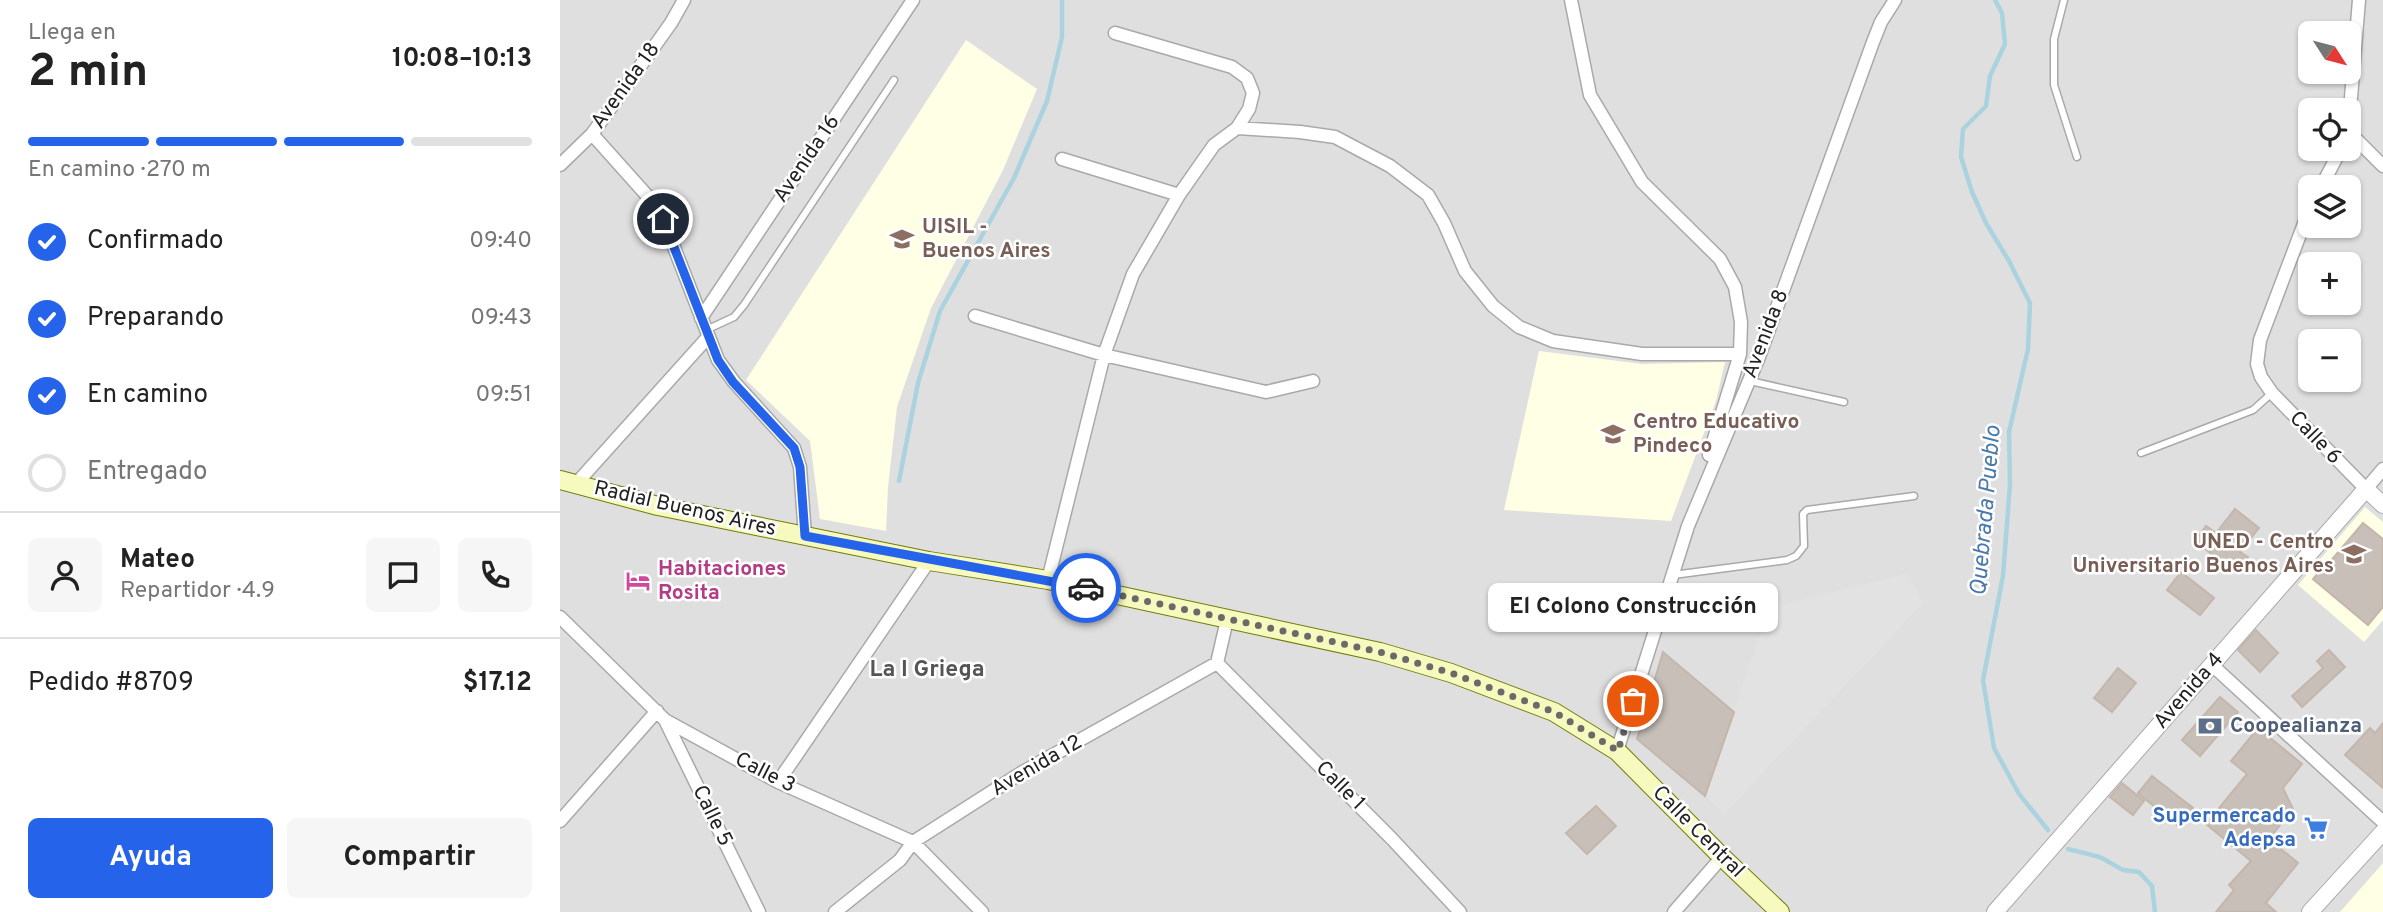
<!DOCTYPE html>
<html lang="es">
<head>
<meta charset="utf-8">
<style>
  body { margin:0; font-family:Overpass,sans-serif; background:#f6f6f6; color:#222; height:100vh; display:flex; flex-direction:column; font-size:26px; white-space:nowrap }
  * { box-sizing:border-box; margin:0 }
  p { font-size:23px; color:#767676 }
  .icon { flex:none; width:38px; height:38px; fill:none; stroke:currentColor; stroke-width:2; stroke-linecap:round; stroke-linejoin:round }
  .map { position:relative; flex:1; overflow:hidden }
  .sheet { display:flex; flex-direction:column; background:#fff; width:560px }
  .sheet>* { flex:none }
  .needle { width:46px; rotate:126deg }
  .controls { position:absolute; left:1738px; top:21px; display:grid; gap:14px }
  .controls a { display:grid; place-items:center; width:63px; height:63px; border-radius:10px; background:#fff; box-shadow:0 2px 5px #0004; font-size:35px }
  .pin { position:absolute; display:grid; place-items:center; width:60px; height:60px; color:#fff; margin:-30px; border:4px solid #fff; border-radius:50%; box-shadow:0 2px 7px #0007 }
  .courier { position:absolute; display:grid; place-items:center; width:70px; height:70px; margin:-35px; border:5px solid #2563eb; border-radius:50%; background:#fff; color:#222; box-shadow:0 2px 9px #0007 }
  .bubble { position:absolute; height:49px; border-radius:10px; background:#fff; box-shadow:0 2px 5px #0004; font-size:23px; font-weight:700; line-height:49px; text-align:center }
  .summary em { font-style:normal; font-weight:700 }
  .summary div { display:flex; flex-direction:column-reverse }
  .summary { display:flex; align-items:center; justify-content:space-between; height:119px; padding:0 28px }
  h1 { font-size:46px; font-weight:700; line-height:52px }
  .bar { display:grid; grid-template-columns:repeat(4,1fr); gap:10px 7px; align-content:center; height:84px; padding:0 28px }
  .bar i { height:9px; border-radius:5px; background:#e0e0e0 }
  .bar .selected { background:#2563eb }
  .bar p { grid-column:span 4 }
  .line { display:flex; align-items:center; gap:18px; padding:0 28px; border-top:2px solid #e0e0e0 }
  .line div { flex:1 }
  .round { display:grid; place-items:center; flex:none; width:74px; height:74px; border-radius:10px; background:#f6f6f6 }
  ol { padding:0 28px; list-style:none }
  li { display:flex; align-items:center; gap:21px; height:77px }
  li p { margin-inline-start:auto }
  li .icon { padding:7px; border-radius:50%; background:#2563eb; color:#fff; stroke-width:4 }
  li:last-child { color:#767676 }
  li i { width:38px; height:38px; border:4px solid #e0e0e0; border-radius:50% }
  .button { display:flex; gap:14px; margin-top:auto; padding:14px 28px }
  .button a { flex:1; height:80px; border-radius:10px; background:#2563eb; color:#fff; font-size:28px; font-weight:700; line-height:80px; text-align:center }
  .button a+a { background:#f6f6f6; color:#222 }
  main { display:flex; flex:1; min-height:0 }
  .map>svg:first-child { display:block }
</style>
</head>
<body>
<main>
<section class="sheet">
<div class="summary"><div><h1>2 min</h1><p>Llega en</p></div><em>10:08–10:13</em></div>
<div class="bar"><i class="selected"></i><i class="selected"></i><i class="selected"></i><i></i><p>En camino · 270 m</p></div>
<ol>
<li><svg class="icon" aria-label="check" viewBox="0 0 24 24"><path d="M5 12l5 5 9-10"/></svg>Confirmado<p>09:40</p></li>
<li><svg class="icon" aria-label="check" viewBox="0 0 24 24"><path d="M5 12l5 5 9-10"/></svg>Preparando<p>09:43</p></li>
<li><svg class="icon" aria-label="check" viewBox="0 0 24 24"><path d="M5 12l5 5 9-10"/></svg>En camino<p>09:51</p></li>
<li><i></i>Entregado</li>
</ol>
<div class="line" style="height:126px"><a class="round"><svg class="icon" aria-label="person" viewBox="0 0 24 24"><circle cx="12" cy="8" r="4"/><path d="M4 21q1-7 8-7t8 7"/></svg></a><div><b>Mateo</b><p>Repartidor · 4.9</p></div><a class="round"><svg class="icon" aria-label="chat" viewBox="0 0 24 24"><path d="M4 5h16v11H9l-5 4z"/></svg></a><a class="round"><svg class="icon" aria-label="phone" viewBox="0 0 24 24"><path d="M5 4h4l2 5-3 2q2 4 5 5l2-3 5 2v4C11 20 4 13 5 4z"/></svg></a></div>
<div class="line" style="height:91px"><div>Pedido #8709</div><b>$17.12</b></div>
<div class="button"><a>Ayuda</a><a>Compartir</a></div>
</section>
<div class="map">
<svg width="1823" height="912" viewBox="0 0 1823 912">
  <rect width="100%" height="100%" fill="#f2efe9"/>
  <path fill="#e0dfdf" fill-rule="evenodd" d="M0,0H1823V912H0ZM1750,33H1788V72H1750ZM1750,110H1788V149H1750ZM1750,187H1788V226H1750ZM1750,264H1788V303H1750ZM1750,341H1788V380H1750Z"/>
  <path fill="#ffffe5" d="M406,40L477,89L443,170L371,308L337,407L328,487L326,531L260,519L250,441L186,380Z
    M979,351L1082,364L1165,362L1156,401L1111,521L944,510Z
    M1805,507L1823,522V620L1804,642L1738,585Z
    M1823,863V912H1780Z"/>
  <path fill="#e2e2e2" d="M1347,574L1363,603L1164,814L1145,796L1209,608Z"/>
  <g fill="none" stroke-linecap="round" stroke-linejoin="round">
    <path stroke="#aad3df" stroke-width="4.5" d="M1435,0L1442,13L1445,44L1430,76L1426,106L1403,129L1401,157L1412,192L1426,223L1449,261L1470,303L1468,349L1449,432L1450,484L1443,576L1423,680L1434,748L1459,794L1488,830
      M339,481L358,383L380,311L454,178L487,101L502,37V0
      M1508,849L1540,857L1563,870L1579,872L1592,886L1595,912"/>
  </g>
  <path fill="#c7bfb8" stroke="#c4b6ab" stroke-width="2" d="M1675,509L1699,528L1680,552L1688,557L1676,573L1635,541L1646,526L1656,533Z
    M1803,523L1823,539V607L1808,625L1753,579L1767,562L1769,563Z
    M1621,572L1654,598L1640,615L1607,590Z
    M1696,630L1718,653L1700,672L1678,650Z
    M1769,650L1785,667L1742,707L1732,696L1763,668L1757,661Z
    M1103,652L1174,712L1145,796L1077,739Z
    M1558,668L1576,683L1552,712L1534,698Z
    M1660,697L1678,712L1640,756L1622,740Z
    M1823,723V788L1785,755L1810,728L1815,733Z
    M1698,728L1742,764L1723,788L1733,809L1709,839L1738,863L1706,903L1716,912H1656L1674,890L1669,885L1691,861L1646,824L1687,774L1671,761Z
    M1592,776L1633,808L1618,826L1578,793Z
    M1562,783L1584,801L1573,815L1550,797Z
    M1036,806L1056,826L1027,854L1006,833Z"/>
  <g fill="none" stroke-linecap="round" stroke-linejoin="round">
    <g stroke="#a9a9a9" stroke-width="9">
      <path id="service" d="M1504,0L1494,39V85L1517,157
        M146,330L174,317L184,305L334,80
        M1190,381L1284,402
        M1581,453L1693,410L1712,393
        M1113,575L1227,560L1236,556L1244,546L1243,514L1247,510L1354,496"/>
    </g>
    <g stroke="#a9a9a9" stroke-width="15">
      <path id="minor" d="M1011,0L1030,95L1082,182L1160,259L1175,287L1181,322L1180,354L1149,455
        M677,128L740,132L775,137L830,166L868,195L884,223L905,271L933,306L959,327L993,341L1082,354H1180
        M1789,132L1823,166
        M32,134L91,200L103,219L158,360L174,382L234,448L240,467L245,536
        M1788,134L1799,0
        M502,159L619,195
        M0,165L32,134L111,23L124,0
        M1761,187L1781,149
        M1750,208L1700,340L1697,364L1701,377L1712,393L1806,489L1823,469
        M415,316L544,355L706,392L753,381
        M141,318L353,0
        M15,485L148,337
        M488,580L544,355L573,274L619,195L654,145L677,128L689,109L693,93L687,78L672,67L555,33
        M0,617L105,720L218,782L353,842L422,912
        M657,663L832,839L900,912
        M1652,665L1823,822
        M105,720L199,912
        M1057,751L1128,526L1199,357L1313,42L1321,22L1335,0
        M218,782L369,561
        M0,821L97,711
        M275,912L340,860L353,842L461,773L657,663L667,620
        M1114,912L1162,857"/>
    </g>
    <g stroke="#a9a9a9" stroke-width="18">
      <path id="tertiary" d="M1435,912L1806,489L1823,505
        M1750,912L1823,832"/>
    </g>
    <g stroke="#707d05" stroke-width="20">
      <path id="secondary" d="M0,480L98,506L369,561L488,580L820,652L891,673L994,712L1057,751L1162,857L1220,912"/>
    </g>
    <use href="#service" stroke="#fff" stroke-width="6"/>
    <use href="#minor" stroke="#fff" stroke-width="12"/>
    <use href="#tertiary" stroke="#fff" stroke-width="16"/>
    <use href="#secondary" stroke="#f7fabf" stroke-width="18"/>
  </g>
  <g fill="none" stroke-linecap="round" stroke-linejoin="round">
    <path stroke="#6b6a68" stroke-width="7" stroke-dasharray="0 12.6" d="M526,588L820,652L891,673L994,712L1058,751L1073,701"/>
    <path stroke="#2563eb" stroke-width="9" d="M103,219L158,360L173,382L234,448L240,467L245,536L526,588"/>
  </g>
  <defs>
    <g id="university-bare" transform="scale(1.89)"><path d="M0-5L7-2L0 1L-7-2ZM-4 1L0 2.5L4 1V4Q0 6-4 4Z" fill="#8d6e63" stroke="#fff" stroke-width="2.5" paint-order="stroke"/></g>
    <g id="school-bare" transform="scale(1.89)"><path d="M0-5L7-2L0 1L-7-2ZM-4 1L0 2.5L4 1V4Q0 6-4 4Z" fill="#8d6e63" stroke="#fff" stroke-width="2.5" paint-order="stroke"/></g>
    <g id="hotel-bare" transform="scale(1.89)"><path d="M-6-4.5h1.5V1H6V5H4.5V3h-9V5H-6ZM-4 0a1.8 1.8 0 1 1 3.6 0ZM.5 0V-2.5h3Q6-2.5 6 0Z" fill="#d1479c" stroke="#fff" stroke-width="2.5" paint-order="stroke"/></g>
    <g id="bank-bare" transform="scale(1.89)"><path d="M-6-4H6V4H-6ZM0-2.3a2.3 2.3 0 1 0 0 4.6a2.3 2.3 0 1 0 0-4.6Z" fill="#5c6f8a" stroke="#fff" stroke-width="2.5" paint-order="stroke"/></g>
    <g id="supermarket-bare" transform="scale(1.89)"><path d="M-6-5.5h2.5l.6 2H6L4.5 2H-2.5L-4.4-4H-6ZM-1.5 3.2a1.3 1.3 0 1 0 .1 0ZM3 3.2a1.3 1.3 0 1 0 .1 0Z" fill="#3f7fe0" stroke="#fff" stroke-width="2.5" paint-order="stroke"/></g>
  </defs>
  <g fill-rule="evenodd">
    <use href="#university-bare" x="342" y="239"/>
    <use href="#school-bare" x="1053" y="434"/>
    <use href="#university-bare" x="1794" y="554"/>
    <use href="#hotel-bare" x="78" y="581"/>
    <use href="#bank-bare" x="1650" y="726"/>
    <use href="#supermarket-bare" x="1756" y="828"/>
  </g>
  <g text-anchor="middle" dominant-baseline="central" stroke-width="5" stroke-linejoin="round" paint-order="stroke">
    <g font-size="21" fill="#222" stroke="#fff">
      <text transform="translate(66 86) rotate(-54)">Avenida 18</text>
      <text transform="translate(247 159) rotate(-56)">Avenida 16</text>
      <text transform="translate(1206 334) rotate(-69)">Avenida 8</text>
      <text transform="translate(1755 438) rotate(46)">Calle 6</text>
      <text transform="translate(125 509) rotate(13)">Radial Buenos Aires</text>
      <text transform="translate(1629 691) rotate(-49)">Avenida 4</text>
      <text transform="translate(477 766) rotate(-30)">Avenida 12</text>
      <text transform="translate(205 773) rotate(27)">Calle 3</text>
      <text transform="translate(780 786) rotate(45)">Calle 1</text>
      <text transform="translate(152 816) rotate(64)">Calle 5</text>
      <text transform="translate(1138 832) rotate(45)">Calle Central</text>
    </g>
    <g font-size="21" font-weight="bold" fill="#785e54" stroke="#fff" text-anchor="start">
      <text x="362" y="227">UISIL -<tspan x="362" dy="24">Buenos Aires</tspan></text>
      <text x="1073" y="422">Centro Educativo<tspan x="1073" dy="24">Pindeco</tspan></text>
      <text x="1774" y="542" text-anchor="end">UNED - Centro<tspan x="1774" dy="24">Universitario Buenos Aires</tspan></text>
    </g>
    <g font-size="21" font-weight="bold" fill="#b23c85" stroke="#fff" text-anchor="start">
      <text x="98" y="569">Habitaciones<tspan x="98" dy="24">Rosita</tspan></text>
    </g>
    <g font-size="21" font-weight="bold" fill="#4e5e75" stroke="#fff" text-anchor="start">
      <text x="1670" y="726">Coopealianza</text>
    </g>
    <g font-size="21" font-weight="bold" fill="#366cbe" stroke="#fff" text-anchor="end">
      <text x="1736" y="816">Supermercado<tspan x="1736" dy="24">Adepsa</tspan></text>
    </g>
    <g font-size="23" font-style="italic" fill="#4a7aab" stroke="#fff">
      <text transform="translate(1427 511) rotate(-85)">Quebrada Pueblo</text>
    </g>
    <g font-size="23" font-weight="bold" fill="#555" stroke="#fff">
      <text x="367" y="670">La I Griega</text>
    </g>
  </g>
</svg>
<div class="controls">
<a><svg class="needle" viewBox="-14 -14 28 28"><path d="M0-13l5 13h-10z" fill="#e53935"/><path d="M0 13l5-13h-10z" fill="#767676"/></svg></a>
<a><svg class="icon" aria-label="locate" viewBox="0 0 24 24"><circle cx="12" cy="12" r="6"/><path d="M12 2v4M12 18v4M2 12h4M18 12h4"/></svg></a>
<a><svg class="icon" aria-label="layers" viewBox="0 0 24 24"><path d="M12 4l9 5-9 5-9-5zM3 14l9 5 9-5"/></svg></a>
<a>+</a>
<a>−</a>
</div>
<div class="pin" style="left:1073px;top:701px;background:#ea580c"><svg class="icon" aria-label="bag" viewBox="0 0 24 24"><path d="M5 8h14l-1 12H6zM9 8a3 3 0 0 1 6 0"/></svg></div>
<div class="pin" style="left:103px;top:219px;background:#1f2937"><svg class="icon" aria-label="home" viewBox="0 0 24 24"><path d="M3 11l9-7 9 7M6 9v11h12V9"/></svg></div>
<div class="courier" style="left:526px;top:588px"><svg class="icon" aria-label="car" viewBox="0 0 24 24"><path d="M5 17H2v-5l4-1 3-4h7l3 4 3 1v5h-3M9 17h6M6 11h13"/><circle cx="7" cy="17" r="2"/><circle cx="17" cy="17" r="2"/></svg></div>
<div class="bubble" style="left:928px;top:583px;width:290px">El Colono Construcción</div>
</div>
</main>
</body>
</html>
